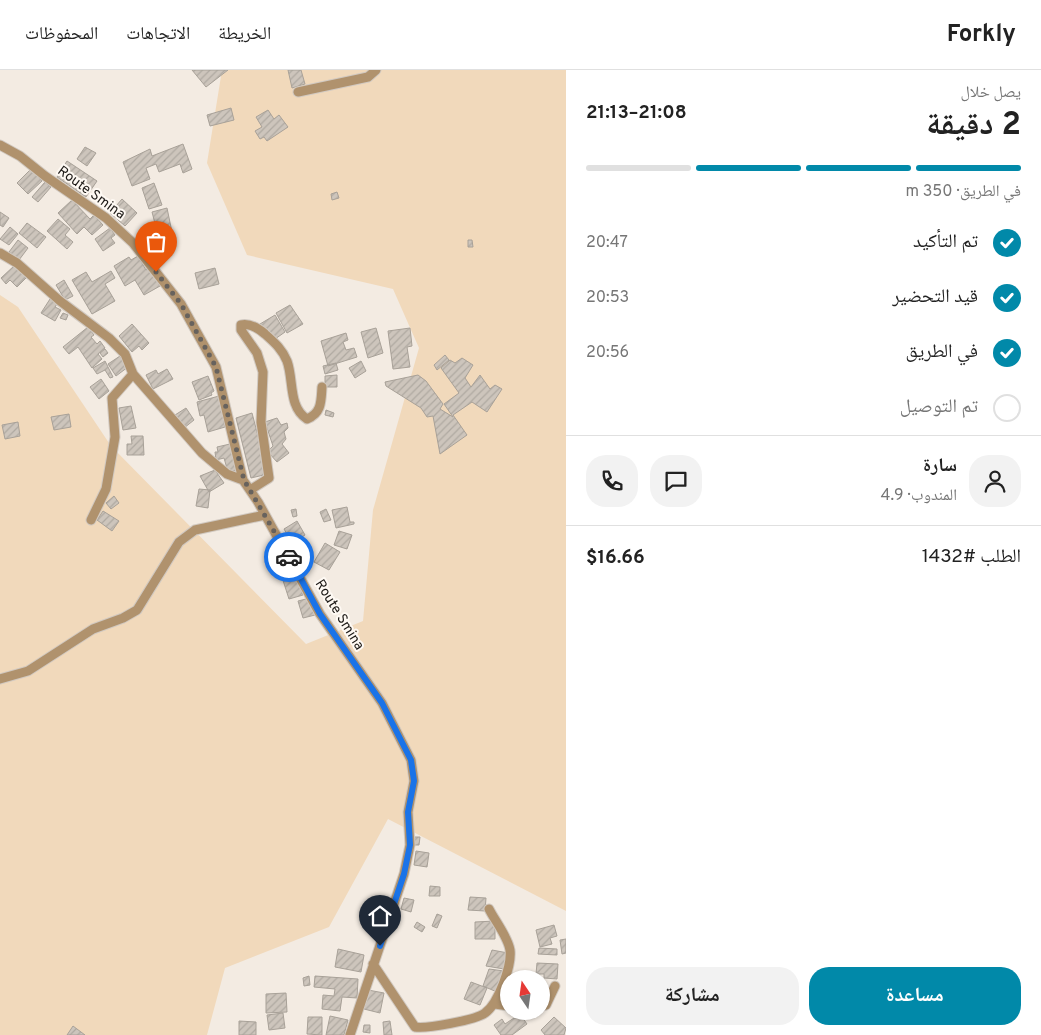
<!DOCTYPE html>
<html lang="ar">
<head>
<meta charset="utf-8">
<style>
  body { margin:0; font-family:Overpass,"Noto Naskh Arabic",sans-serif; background:#f2f2f2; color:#222; direction:rtl; height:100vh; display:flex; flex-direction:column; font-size:19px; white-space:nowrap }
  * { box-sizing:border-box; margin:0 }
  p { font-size:16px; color:#767676 }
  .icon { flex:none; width:28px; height:28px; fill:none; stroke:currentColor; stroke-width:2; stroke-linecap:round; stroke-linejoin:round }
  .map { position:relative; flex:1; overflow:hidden; direction:ltr }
  .details { display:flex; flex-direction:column; background:#fff; width:475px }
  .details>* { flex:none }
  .needle { width:32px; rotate:347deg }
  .controls { position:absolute; left:500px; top:900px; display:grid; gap:10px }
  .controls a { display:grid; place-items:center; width:50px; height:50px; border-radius:50%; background:#fff; box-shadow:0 1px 4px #0004; font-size:25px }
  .pin { position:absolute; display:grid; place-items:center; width:42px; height:42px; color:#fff; margin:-51px -21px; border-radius:50% 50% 50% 0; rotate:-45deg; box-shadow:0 0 5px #0007 }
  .pin .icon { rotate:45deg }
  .courier { position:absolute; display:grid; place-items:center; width:50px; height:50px; margin:-25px; border:4px solid #1a73e8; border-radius:50%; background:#fff; color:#222; box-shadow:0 1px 6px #0007 }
  .headline em { font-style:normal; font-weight:700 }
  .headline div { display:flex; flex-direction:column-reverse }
  .headline { display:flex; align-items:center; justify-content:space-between; height:85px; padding:0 20px }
  h1 { font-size:32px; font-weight:700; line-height:38px }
  .bar { display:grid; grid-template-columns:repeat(4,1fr); gap:8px 5px; align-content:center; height:60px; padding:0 20px }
  .bar i { height:6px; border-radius:4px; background:#e0e0e0 }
  .bar .current { background:#0189a9 }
  .bar p { grid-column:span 4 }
  .line { display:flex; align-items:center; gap:12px; padding:0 20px; border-top:1px solid #e0e0e0 }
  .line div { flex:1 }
  .round { display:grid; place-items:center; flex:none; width:52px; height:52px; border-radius:20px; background:#f2f2f2 }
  ol { padding:0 20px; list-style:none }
  li { display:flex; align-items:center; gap:15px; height:55px }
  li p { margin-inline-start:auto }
  li .icon { padding:5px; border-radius:50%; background:#0189a9; color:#fff; stroke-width:4 }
  li:last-child { color:#767676 }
  li i { width:28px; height:28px; border:2px solid #e0e0e0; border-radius:50% }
  .action { display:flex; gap:10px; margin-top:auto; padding:10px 20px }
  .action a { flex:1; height:58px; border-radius:20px; background:#0189a9; color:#fff; font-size:20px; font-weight:700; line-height:58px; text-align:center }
  .action a+a { background:#f2f2f2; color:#222 }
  header { display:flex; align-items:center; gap:30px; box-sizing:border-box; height:70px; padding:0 25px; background:#fff; border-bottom:1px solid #e0e0e0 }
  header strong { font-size:24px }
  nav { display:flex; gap:28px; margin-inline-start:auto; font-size:18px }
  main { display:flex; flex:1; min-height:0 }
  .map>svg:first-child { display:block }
</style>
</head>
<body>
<header>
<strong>Forkly</strong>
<nav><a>الخريطة</a><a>الاتجاهات</a><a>المحفوظات</a></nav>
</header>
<main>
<section class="details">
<div class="headline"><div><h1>2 دقيقة</h1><p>يصل خلال</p></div><em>21:08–21:13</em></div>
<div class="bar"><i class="current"></i><i class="current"></i><i class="current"></i><i></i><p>في الطريق · 350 m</p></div>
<ol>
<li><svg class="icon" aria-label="check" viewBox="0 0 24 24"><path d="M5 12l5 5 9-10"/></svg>تم التأكيد<p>20:47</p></li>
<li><svg class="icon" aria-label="check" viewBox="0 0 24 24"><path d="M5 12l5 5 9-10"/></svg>قيد التحضير<p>20:53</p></li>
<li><svg class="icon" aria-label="check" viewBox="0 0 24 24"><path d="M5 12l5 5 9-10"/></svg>في الطريق<p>20:56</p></li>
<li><i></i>تم التوصيل</li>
</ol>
<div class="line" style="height:90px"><a class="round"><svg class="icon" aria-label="person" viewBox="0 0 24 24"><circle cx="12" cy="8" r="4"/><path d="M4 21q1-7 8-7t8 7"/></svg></a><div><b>سارة</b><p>المندوب · 4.9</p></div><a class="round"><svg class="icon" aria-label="chat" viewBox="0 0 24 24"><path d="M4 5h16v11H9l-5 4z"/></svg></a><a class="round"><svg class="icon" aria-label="phone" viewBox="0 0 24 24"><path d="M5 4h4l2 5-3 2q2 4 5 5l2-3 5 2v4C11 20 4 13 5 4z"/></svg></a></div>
<div class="line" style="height:65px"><div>الطلب #1432</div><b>$16.66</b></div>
<div class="action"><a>مساعدة</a><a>مشاركة</a></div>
</section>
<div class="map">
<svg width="566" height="965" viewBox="0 0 566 965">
  <defs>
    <pattern id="building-hatch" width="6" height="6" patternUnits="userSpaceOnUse" patternTransform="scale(1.25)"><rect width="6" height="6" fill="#cdc5bc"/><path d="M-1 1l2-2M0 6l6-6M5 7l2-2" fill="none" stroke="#afa9a1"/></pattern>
  </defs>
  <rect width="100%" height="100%" fill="#f3ebe2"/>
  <path fill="#f1d9bb" d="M222,0H566V841L388,749L329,857L225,898L207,965H0V225L18,237L111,376L306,574L363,551L373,440L419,278L393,219L247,185L207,93Z"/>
  <path fill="url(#building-hatch)" stroke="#a8a198" d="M192,0H228L206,17Z
    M288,0H301L305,14L292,18Z
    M231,38L234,50L210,56L207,45Z
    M268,40L274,49L279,45L288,57L267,71L264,67L260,69L255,61L262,57L256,47Z
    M183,74L192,99L183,103L180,94L159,102L156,94L146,98L150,109L132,116L123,92L150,79L152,86Z
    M85,77L96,83L87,96L77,89Z
    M67,91L97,111L86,127L57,107Z
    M31,99L42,111L28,124L17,113Z
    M45,112L51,117L38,132L32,127Z
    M154,113L162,135L149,139L142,118Z
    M337,122L339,128L332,130L331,124Z
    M122,129L137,143L125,156L110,143Z
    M72,130L90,149L94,145L103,155L92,165L84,157L77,164L58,143Z
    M167,138L172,162L158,165L152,142Z
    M0,142L9,148L3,157L0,155Z
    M58,149L70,159L65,165L73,172L67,179L47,161Z
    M27,153L46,167L37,178L19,163Z
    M10,157L18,164L9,175L0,169Z
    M110,158L115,165L111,168L115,173L103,181L95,169Z
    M18,170L28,178L19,190L9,182Z
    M468,170H472L473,177H468Z
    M138,186L146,200L149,198L160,216L144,225L135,210L125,216L114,196L129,187L131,190Z
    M15,195L27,207L17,217L10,210L6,214L1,208Z
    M215,198L219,214L199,219L195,203Z
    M111,201L115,208L105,214L115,231L92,244L72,210L86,202L92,212Z
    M64,210L73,226L65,230L56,215Z
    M50,229L57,234L55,237L61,240L55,251L41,243Z
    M290,235L303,254L287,263L276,243Z
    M63,243L68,245L66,250L60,248Z
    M275,245L285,262L275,269L272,264L268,266L260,254Z
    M132,254L149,273L142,280L139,276L132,282L119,266Z
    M88,257L94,265L91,267L97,274L100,271L105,278L98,284L102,289L92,298L78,277L69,284L63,277Z
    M376,258L383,283L368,288L361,262Z
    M410,258L412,276L407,277L410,297L393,299L388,261Z
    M346,263L348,270L343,272L346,280L354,278L357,287L328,296L321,271Z
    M105,279L108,283L103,287L100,283Z
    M445,285L449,290L437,300L434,295Z
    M120,286L128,297L116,306L108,294Z
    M462,288L473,295L465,308L471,317L480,305L490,319L495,315L502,319L487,342L472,332L453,345L467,365L440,384L433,346L427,347L421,338L386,316L385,312L418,305L426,311L443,334L440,339L453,347L444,334L459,323L441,298L450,290L455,293Z
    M105,291L113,307L110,308L105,300L97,304L93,298Z
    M361,291L366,301L355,308L349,298Z
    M336,293L338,300L325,304L323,296Z
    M167,299L173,309L153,319L146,305L156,300L158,304Z
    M337,305V317H325V306Z
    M208,306L214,321L211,323L212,325L199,330L192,312Z
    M101,309L109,321L99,329L90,317Z
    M219,326L225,357L208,362L204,345L200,346L197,332Z
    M131,336L136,358L123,360L119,338Z
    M186,338L194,350L184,358L175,345Z
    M326,340L334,343L333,347L325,345Z
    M252,343L268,404L251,408L236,348Z
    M69,344L71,357L54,360L51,347Z
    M277,348L281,355L287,353L288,358L284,362L286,369L282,374L289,383L277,392L269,383L268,381L273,376L265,352Z
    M18,352L20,366L5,369L2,355Z
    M131,366H143L144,385H127V374H132Z
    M230,374L236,400L228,402L224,388L216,390L215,382H218L217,377Z
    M215,400L224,413L209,422L200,406Z
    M199,419L210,420L208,438L196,436Z
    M114,426L119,433L111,439L106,433Z
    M347,437L350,452H354V454L336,458L332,440Z
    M296,439L297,446L293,447L291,440Z
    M326,439L331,450L324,452L320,442Z
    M103,441L119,451L112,461L97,450Z
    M297,451L305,465L292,473L284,459Z
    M339,461L352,465L347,479L334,475Z
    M325,473L340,482L329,500L314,492Z
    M293,497L303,525L289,529L280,501Z
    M310,528L315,545L303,548L298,531Z
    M413,767H420L419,775H413Z
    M416,781L429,783L427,797L414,795Z
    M430,816L440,817V826H429Z
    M470,827L486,828L485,841L468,840Z
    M404,828L414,830L411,842L401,839Z
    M437,844L442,846L437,858L432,856Z
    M495,851V869H475V852Z
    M417,852L425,857L422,862L414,857Z
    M554,855L557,866L550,868L552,874L540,877L536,860Z
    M566,869V883L562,884L560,870Z
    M539,878L557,879V885L538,884Z
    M338,879L364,885L361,902L335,897Z
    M492,880L508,883L504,899L486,896Z
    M537,893L558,894L557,909L544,908V904H536Z
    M489,899L504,901L497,922L483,916Z
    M309,906L310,915L304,916L303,908Z
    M315,906L358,909L357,928L342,927L340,941L322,939L323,925L334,926L335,919L314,917Z
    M471,912L487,918L480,935L464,929Z
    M368,920L384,923L380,943L364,939Z
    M286,923L287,942L266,943V924Z
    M283,943L285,958L269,960L267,945Z
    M520,944L527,954L512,965H501L494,955L502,949L505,954Z
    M330,946L348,950L344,965H326Z
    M308,947H322V965L307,964Z
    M554,947L566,958L564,965H545L541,960Z
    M239,951L256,952V965H239Z
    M390,951L392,965H384L383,952Z
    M364,955H370V963L363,962Z
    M73,956L85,965H67Z"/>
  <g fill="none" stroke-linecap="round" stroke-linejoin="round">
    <g stroke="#d1c9c1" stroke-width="11">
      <path id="minor" d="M298,22L368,7L376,0
        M0,75L20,86L45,106L106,148L133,173L181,234L216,297L243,410L258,432L320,544L382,633L411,690L414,711L408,742L410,775L404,804L350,965
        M0,183L17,193L60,231L109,268L125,284L133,304L202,383L227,404L243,410
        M250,420L269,408L261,352L263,302L257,283L241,260V255C250,253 258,258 265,264C275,273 282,279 287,291C294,310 288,337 307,349C322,343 321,331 322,317
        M91,450L106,419L115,367L112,328L133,304
        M0,609L28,601L93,559L123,548L137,540L179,472L195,460L265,445
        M373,894L415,957C426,959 476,950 485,943C498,934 512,896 510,880C508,867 495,851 489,839
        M495,934L509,936
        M541,936L546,935L555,916"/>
    </g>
    <use href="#minor" stroke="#b0926d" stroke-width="9"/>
  </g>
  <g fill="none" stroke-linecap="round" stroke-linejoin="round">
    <path stroke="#67625d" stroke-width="5" stroke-dasharray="0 9" d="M156,202L181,234L216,297L244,410L289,487"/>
    <path stroke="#1a73e8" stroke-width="6" d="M289,487L320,544L382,633L411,690L414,711L408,742L410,775L404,804L380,876"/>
  </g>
  <g text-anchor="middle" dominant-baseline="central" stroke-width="4" stroke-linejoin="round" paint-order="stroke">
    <g font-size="14" fill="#1c1916" stroke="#fef9f3">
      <text transform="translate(91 123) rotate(36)">Route Smina</text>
      <text transform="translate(339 545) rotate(58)">Route Smina</text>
    </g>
  </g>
</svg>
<div class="controls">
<a><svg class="needle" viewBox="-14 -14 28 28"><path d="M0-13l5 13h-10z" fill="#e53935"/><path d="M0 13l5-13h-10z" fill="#767676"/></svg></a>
</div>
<div class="pin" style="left:156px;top:202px;background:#ea580c"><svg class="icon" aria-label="bag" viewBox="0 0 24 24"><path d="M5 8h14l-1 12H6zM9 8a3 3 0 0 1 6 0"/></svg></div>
<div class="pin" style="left:380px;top:876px;background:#1f2937"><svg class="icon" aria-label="home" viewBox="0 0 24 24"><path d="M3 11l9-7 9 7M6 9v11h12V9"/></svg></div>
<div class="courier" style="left:289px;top:487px"><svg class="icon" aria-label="car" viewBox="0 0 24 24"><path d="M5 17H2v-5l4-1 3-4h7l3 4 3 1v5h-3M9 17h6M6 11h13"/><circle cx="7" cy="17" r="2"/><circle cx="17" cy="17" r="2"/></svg></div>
</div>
</main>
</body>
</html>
